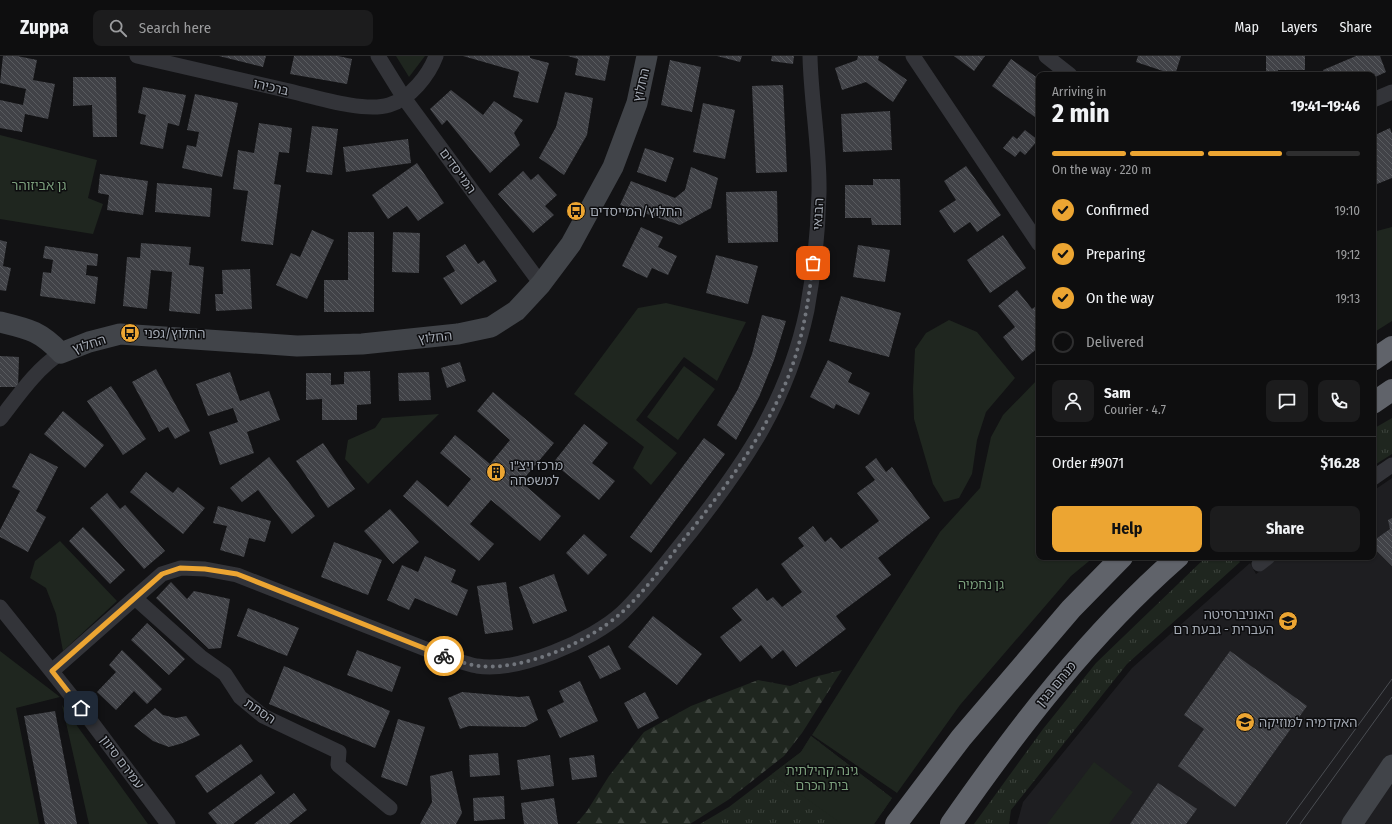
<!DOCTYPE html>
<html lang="en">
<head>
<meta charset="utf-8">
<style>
  body { margin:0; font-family:"Fira Sans Condensed","Noto Sans Hebrew",sans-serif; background:#1c1c1d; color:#f1f3f6; height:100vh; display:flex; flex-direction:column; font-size:15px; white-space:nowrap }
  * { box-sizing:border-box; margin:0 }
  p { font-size:13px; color:#9b9c9e }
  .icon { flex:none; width:22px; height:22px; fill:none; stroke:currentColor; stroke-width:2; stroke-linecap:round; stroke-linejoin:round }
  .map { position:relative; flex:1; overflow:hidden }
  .drawer { position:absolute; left:1036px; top:16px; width:340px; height:488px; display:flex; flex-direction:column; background:#0e0e0f; border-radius:8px; box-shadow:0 1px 3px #0004,0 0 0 1px #2e2e2f }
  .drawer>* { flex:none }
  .pin { position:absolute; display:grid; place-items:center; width:34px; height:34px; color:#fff; margin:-17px; border-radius:8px; box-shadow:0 2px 6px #0006 }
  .courier { position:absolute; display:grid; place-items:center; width:40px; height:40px; margin:-20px; border:3px solid #eca532; border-radius:50%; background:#fff; color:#222; box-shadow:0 1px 5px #0007 }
  .overview em { font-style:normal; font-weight:700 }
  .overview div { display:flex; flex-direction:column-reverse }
  .overview { display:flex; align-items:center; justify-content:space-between; height:68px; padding:0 16px }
  h1 { font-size:26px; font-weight:700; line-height:30px }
  .bar { display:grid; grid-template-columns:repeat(4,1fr); gap:6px 4px; align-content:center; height:48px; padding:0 16px }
  .bar i { height:5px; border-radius:3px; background:#2e2e2f }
  .bar .current { background:#eca532 }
  .bar p { grid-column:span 4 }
  .line { display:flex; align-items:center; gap:10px; padding:0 16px; border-top:1px solid #2e2e2f }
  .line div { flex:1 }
  .round { display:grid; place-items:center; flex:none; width:42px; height:42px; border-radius:8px; background:#1c1c1d }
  ol { padding:0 16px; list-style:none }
  li { display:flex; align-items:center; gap:12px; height:44px }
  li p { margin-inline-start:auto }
  li .icon { padding:4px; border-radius:50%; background:#eca532; color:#111; stroke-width:4 }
  li:last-child { color:#9b9c9e }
  li i { width:22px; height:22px; border:2px solid #2e2e2f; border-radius:50% }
  .button { display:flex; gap:8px; margin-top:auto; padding:8px 16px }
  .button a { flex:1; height:46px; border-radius:8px; background:#eca532; color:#111; font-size:16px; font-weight:700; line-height:46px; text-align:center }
  .button a+a { background:#1c1c1d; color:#f1f3f6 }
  header { display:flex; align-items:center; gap:24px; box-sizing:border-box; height:56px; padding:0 20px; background:#0e0e0f; border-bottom:1px solid #2e2e2f }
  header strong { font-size:19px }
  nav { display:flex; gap:22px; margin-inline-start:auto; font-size:14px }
  .search { width:280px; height:36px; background:#1c1c1d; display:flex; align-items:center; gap:10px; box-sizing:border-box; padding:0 14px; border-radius:8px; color:#9b9c9e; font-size:15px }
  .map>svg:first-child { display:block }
</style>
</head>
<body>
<header>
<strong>Zuppa</strong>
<div class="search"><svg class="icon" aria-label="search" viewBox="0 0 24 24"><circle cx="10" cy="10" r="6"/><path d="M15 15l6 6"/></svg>Search here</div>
<nav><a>Map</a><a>Layers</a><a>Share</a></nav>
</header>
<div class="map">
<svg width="1392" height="768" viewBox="0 0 1392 768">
  <defs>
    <pattern id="grass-tufts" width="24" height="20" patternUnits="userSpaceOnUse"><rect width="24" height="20" fill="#1f261f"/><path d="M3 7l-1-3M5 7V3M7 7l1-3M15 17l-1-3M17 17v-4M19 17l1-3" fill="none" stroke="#3d433d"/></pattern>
    <pattern id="forest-firs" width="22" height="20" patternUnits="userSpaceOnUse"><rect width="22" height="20" fill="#1f261f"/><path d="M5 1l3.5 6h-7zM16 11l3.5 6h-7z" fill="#3d433d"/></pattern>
    <pattern id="building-back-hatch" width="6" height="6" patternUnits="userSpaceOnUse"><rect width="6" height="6" fill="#414247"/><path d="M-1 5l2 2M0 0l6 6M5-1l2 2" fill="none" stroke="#595b5f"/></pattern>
  </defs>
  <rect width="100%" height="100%" fill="#121214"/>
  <path fill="#1e1e21" d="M1392,422V768H1017L1023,746L1132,612L1250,507L1256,518L1280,501H1373V435Z"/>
  <path fill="url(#grass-tufts)" d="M1392,362V398L1373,410V373Z
    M1206,501H1236L1240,506L1127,608L1011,754L1009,768H974L1043,673L1096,607Z
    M811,680L892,742L874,768H700L729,751L801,696Z"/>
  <path fill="url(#forest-firs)" d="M842,614L802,677L784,700L728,744L690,768H576L587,755L609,720L644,676L691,650L758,624L790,630L814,621Z"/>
  <path fill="#1f261f" d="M396,0H425L409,21Z
    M0,79L97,104L88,142L103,148L93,178L0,163Z
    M1392,171V265L1373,277V176Z
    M666,247L746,266L717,325L684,301L636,364L677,397L651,429L633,412L644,391L574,338L638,252Z
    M949,264L977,276L1015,322L986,356L977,384L972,418L959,442L944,446L933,428L914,363L913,333L915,293L926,277Z
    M684,310L715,333L678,384L647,361Z
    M1039,322V501H1094L1071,520L960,649L897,737L812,679L940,476L980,432L991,381L1003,359Z
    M439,358L368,428L345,403L348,384L375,372L382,362Z
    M60,485L117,545L63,595L56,558L46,532L30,522L35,505Z
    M0,595L60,641L16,652L39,768H0Z
    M62,649L148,768H89Z
    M811,680L892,742L874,768H842L772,718L801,696Z
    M1094,706L1133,736L1109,768H1047Z"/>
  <path fill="url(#building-back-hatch)" d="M3,0H17L37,4L33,24L55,28L48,63L25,58L22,76L0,72V44L23,49L26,33L0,27Z
    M219,0H266L263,11Z
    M294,0H338L352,3L347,28L290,18Z
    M463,0H530V2L549,7L538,47L513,41L519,16Z
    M568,0H610L605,25L575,19L578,3Z
    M717,0H742L740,6Z
    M772,0H794L793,8L771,5Z
    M858,0H879L878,4L907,24L893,46L866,26L842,34L835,12L857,4Z
    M954,0H985L974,15Z
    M1138,0H1181L1175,19L1136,6Z
    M1266,0H1305V14H1278V19H1235V16L1266,17Z
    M1356,0H1380L1386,16L1373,22V19H1325L1323,14Z
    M1011,3L1039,23V64L992,30Z
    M670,4L701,11L692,56L661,49Z
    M73,21H116L117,81H93L92,49L73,50Z
    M783,29L787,116L756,117L752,30Z
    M143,31L186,39L179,70L168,67L163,93L140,88L146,59L138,57Z
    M451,34L483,59L494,45L523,64L514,77L520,89L490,117L447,64L442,69L430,53Z
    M565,36L593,42L587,79L564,119L539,102L556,71Z
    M195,38L238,47L222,121L182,112L187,89L196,91L199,76L187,74Z
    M703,47L735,54L725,103L693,96Z
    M890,55L892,94L843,96L841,58Z
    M259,67L292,72L289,97L279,96L274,128L281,129L273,189L241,185L248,135L233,133L238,94L254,97Z
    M312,70L338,73L332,119L306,116Z
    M1390,72L1392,78V122L1377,128L1373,120V80Z
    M1025,74L1038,84L1025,99L1020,95L1015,101L1003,92L1013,80L1017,83Z
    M408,83L411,107L346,116L343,91Z
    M645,92L674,102L666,126L637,116Z
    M417,107L444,147L418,165L407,150L388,163L372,139Z
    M966,110L1001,159L977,176L970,166L954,177L939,155L956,144L944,125Z
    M691,111L718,122L711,152L680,169L620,149L631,125L675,142L685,134Z
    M523,115L531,124L538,118L557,139L545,150L554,159L533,177L498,138Z
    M100,118L148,125L143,159L107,154L109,139L98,137Z
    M873,123H900L901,169H872L871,162H845V129H873Z
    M157,127L212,132L210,161L155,156Z
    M777,135L778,186L728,187L726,136Z
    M641,171L663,181L658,191L677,200L668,219L652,212L647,222L622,210Z
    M312,174L334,184L307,243L276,229L291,197L300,201Z
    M348,176H374V256H324V224H348Z
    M393,176L420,177L419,217L392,216Z
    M1003,179L1026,212L990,237L967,204Z
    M0,184L7,186L3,210L11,212L6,235L0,234Z
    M141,187L191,191L189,209L204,211L200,258L169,255L172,216L151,214L147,253L123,250L127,201L140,202Z
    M465,188L478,208L484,204L497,225L461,249L443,222L455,215L446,200Z
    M858,189L890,194L885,226L853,221Z
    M45,190L98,198L97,210L87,209L86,219L98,221L95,248L40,240L43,216L51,217L53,204L43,202Z
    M716,199L758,210L748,248L706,237Z
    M250,213L252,253L216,255L215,238H223L222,214Z
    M1017,234L1032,253L1039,248V291L1022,305L1003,281L1015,271L998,250Z
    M841,240L901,257L889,301L829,285Z
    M762,259L786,265L774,304L759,341L736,384L717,369L738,333L752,298Z
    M0,300L19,301L18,331H0Z
    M828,304L852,317L848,326L870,337L859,359L836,348L834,353L810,341Z
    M460,306L466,325L447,332L441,312Z
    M156,313L190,375L175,383L168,371L159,376L132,326Z
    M370,315L371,348L357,349V364H322V343L306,344V317H331V329L344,328V316Z
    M230,316L240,345L269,335L280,364L247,376L254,397L220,409L209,376L238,366L233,352L208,360L196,328Z
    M429,316L431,344L399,345L398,317Z
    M111,330L146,383L123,399L87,345Z
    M493,336L554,387L521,426L561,460L540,485L491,444L470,468L494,488L479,505L403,440L417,424L448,451L471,423L440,397L455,379L490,408L510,384L477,355Z
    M63,355L104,389L85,412L44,378Z
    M584,368L608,387L592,407L615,425L599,444L553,407Z
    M704,382L725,398L651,497L630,481Z
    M323,387L355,433L328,452L296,405Z
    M30,397L58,411L36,455L46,461L28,496L0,481V474L20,435L12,431Z
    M269,401L315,460L292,478L258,434L242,446L230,432Z
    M876,402L886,416L892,411L930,462L878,502L891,519L836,560L846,573L796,611L783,594L772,603L761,589L740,606L720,581L742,564L732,552L757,532L767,545L773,541L782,551L802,536L781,508L804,490L798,482L813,470L825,486L831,481L841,493L879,465L857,437L875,424L865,411Z
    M146,416L173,437L178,431L205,452L183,478L130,436Z
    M107,437L120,453L125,449L165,495L144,513L90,452Z
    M218,450L271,465L265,486L249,482L244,501L220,494L227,470L213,467Z
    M390,453L419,486L393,508L364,475Z
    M1392,462V510L1373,491V485L1390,473L1388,464Z
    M83,471L125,514L110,528L69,485Z
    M584,478L607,499L588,519L566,497Z
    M334,486L382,504L368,539L321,521Z
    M425,500L456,514L451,526L468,534L457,560L415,542L409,554L387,544L402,509L418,516Z
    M554,518L567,555L533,568L519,531Z
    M171,526L187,543L194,535L230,543L221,592L209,593L156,542Z
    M506,526L513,574L485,578L477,530Z
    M248,552L299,572L287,600L237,580Z
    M653,560L702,598L677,629L628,591Z
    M147,567L185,603L169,619L131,584Z
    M609,589L621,613L600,623L588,600Z
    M122,594L162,633L147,648L134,635L116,654L97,636L116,616L109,609Z
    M357,594L401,611L392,636L347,619Z
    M1230,595L1307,650L1235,751L1178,710L1204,673L1184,659Z
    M284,610L390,655L375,692L269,648Z
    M580,625L598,665L560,682L547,654L564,646L559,635Z
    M462,636L519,641L529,640L538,664L525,671L469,670L460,673L448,642Z
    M645,636L659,662L638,673L624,647Z
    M155,652L163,659L176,662L186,660L200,679L183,687L169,691L153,685L134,670Z
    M55,655L77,768H45L24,660Z
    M398,663L425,671L407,730L381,721Z
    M241,688L253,705L207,737L195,720Z
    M498,697L500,719L470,721L469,699Z
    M550,699L554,730L521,734L517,704Z
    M594,699L597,721L572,724L569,702Z
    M452,715L462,757L456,768H420L432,746L430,720Z
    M261,718L275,737L233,768H217L208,757Z
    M1158,727L1197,753L1186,768H1130Z
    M294,737L307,754L289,768H254Z
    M504,740L505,763L474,765L473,742Z
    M554,742L558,768H524L521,747Z"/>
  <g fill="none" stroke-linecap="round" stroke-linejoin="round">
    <path stroke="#333439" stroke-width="15" d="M137,0C186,11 236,23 285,34C312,40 363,57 389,49C410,43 429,19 436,0
      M378,0L404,42L541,228
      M913,0L1039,188
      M1046,0L1070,19
      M1373,44L1392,36
      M0,363C18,340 36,313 61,297
      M1373,422L1392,409
      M1259,508L1268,501
      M135,542L201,601L225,618L240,641L263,660L339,696L338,709L390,752
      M0,551L81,652L168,768
      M52,615L162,518L181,512L205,513L237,519L446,601C456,604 467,608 477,610C517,617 593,584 622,557C647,533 668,504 690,477C746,406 788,344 807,254C814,216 818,176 819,137C820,92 811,46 810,0"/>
    <path stroke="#414449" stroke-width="21" d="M0,266C29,273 40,275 61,297L89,286L120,278L297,290L362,288L458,278L491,271L516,255L541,228L571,188L613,111L637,47L647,0
      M1352,768L1392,709"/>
    <path stroke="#60636a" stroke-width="22" d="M1373,304L1392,291
      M1373,347L1392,334
      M896,768L961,682L1071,553L1122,501
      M951,768C1018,672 1089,579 1178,501"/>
    <path stroke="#4a4d52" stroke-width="1" d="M1286,768L1392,623
      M1300,768L1392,641"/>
  </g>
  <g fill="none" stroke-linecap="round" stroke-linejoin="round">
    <path stroke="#71757c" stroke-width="4" stroke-dasharray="0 7.2" d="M444,600C454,604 468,609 479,610C523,615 587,587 620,558C645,536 668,503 689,477C725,432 759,386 783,333C801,294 808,250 813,207"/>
    <path stroke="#eca532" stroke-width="5" d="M81,652L52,615L162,518L180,512L205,513L237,518L444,600"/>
  </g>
  <defs>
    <g id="bus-disc" transform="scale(1)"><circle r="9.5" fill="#eca532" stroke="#0d0d0f"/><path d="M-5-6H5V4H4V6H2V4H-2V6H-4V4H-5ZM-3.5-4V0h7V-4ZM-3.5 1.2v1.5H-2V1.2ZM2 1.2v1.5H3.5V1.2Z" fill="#111"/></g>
    <g id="building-disc" transform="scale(1)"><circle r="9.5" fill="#eca532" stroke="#0d0d0f"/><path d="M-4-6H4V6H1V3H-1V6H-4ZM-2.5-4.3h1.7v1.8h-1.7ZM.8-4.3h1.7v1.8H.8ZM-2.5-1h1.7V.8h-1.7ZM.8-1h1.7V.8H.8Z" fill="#111"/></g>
    <g id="university-disc" transform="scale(1)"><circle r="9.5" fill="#eca532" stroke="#0d0d0f"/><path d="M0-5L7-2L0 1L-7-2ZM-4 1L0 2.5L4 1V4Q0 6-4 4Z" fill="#111"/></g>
  </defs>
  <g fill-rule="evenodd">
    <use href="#bus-disc" x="576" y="155"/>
    <use href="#bus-disc" x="130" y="277"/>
    <use href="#building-disc" x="496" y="416"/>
    <use href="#university-disc" x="1288" y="565"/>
    <use href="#university-disc" x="1245" y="666"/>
  </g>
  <g text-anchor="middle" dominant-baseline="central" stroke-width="3" stroke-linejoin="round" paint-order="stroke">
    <g font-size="13" fill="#a4aab4" stroke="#0d0d0f">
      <text transform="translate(641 29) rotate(-77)">החלוץ</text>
      <text transform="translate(271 31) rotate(13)">ברכיהו</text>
      <text transform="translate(458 115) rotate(54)">המייסדים</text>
      <text transform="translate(818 158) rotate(-87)">הבנאי</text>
      <text transform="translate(435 281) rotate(-6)">החלוץ</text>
      <text transform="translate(89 288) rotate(-18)">החלוץ</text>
      <text transform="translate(1056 628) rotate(-50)">מנחם בגין</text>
      <text transform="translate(260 655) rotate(34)">הסתת</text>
      <text transform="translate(122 706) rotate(53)">עמירם סיוון</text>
    </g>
    <g font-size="13" fill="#7b9f7c" stroke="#0d0d0f">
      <text x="39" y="129">גן אביזוהר</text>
      <text x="981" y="528">גן נחמיה</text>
      <text x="822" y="714">גינה קהילתית<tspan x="822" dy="15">בית הכרם</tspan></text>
    </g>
    <g font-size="13" fill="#a4aab4" stroke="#0d0d0f" text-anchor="start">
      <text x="590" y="155">החלוץ/המייסדים</text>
      <text x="144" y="277">החלוץ/גפני</text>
      <text x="510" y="409">מרכז ויצ"ו<tspan x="510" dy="15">למשפחה</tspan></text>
      <text x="1274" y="558" text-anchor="end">האוניברסיטה<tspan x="1274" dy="15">העברית - גבעת רם</tspan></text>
      <text x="1259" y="666">האקדמיה למוזיקה</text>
    </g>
  </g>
</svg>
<div class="pin" style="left:813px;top:207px;background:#ea580c"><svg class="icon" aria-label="bag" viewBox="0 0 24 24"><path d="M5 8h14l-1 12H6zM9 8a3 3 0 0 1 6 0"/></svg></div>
<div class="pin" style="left:81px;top:652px;background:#1f2937"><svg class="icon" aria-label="home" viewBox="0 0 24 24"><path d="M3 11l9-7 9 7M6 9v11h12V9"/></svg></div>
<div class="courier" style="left:444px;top:600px"><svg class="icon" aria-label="bike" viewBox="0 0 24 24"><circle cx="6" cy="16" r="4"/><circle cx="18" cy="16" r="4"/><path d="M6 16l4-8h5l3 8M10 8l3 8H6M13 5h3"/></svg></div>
<section class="drawer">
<div class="overview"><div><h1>2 min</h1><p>Arriving in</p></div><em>19:41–19:46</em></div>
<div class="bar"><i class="current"></i><i class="current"></i><i class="current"></i><i></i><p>On the way · 220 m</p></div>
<ol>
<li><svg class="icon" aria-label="check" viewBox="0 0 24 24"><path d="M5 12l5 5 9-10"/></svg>Confirmed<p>19:10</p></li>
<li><svg class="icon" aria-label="check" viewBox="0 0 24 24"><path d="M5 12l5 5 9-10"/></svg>Preparing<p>19:12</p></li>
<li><svg class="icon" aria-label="check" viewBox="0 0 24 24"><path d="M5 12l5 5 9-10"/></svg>On the way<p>19:13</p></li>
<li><i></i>Delivered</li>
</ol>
<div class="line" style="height:72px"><a class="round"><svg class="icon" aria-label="person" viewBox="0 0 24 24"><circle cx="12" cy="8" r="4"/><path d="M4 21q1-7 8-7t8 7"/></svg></a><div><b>Sam</b><p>Courier · 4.7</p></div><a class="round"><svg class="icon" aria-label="chat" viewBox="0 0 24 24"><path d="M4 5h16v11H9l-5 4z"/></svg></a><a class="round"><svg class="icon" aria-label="phone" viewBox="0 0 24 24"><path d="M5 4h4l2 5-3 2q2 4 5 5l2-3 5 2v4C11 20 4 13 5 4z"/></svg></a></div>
<div class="line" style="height:52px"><div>Order #9071</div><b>$16.28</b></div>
<div class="button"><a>Help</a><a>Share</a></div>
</section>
</div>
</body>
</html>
